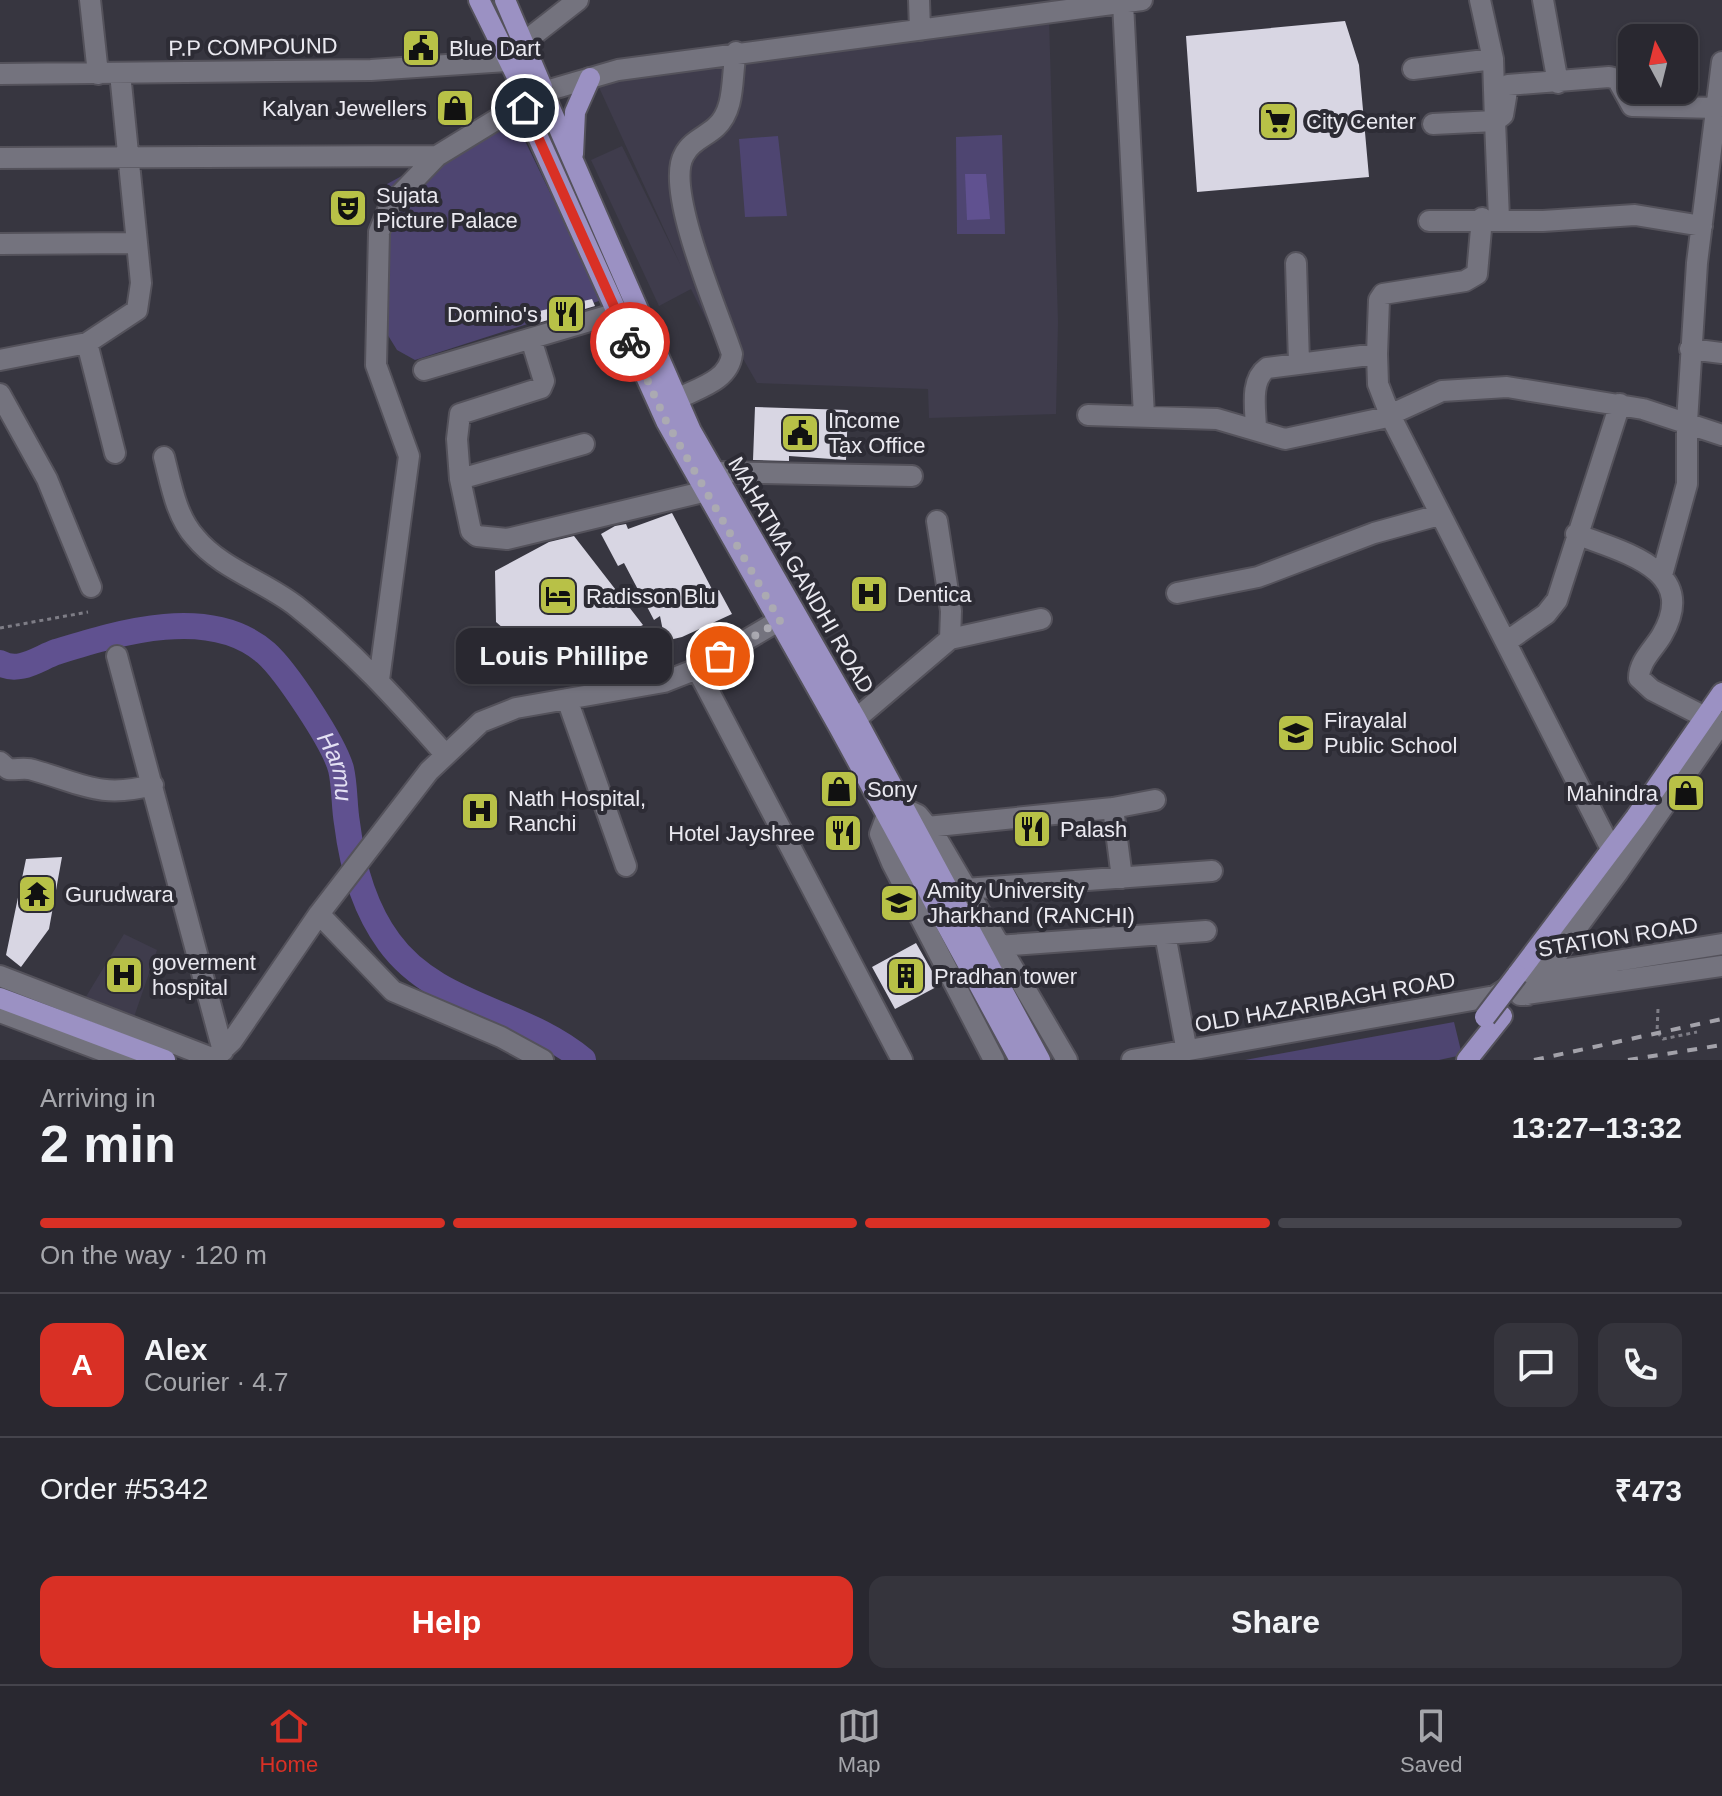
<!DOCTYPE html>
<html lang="en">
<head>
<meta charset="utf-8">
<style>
  body { margin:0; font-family:Helvetica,sans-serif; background:#35343c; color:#f1f3f6; height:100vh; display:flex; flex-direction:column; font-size:30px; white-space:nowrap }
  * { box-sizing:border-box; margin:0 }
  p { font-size:26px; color:#a5a6ab }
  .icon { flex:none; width:44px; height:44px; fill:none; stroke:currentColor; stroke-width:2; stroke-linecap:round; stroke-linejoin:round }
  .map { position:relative; height:1060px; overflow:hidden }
  .drawer { display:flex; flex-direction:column; background:#292830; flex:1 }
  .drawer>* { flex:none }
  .needle { width:52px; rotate:353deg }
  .fabs { position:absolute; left:1618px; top:24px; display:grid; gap:16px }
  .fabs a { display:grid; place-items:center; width:80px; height:80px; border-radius:16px; background:#292830; box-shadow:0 2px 6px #0004,0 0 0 2px #45444c; font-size:40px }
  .pin { position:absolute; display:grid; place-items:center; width:68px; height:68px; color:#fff; margin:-34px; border:4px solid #fff; border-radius:50%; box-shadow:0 2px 8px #0007 }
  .courier { position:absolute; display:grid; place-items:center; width:80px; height:80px; margin:-40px; border:6px solid #d93025; border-radius:50%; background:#fff; color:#222; box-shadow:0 2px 10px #0007 }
  .bubble { position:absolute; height:56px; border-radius:16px; background:#292830; box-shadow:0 2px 6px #0004,0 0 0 2px #45444c; font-size:26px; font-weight:600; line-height:56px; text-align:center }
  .headline em { font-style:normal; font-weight:600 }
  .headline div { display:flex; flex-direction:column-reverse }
  .headline { display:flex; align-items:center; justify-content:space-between; height:136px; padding:0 40px }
  h1 { font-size:52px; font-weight:600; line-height:60px }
  .bar { display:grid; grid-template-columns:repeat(4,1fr); gap:12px 8px; align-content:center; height:96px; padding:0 40px }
  .bar i { height:10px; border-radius:6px; background:#45444c }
  .bar .selected { background:#d93025 }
  .bar p { grid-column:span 4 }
  .line { display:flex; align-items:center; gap:20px; padding:0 40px; border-top:2px solid #45444c }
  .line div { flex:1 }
  .round { display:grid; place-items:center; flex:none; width:84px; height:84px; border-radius:16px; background:#35343c }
  .primary-button { display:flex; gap:16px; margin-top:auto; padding:16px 40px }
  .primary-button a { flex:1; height:92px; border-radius:16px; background:#d93025; color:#fff; font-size:32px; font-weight:600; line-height:92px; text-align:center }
  .primary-button a+a { background:#35343c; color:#f1f3f6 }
  .dock { display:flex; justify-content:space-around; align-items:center; height:112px; border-top:2px solid #45444c; background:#292830; font-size:22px; color:#a5a6ab }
  .dock a { display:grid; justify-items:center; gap:4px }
  .dock .selected { color:#d93025 }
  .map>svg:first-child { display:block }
</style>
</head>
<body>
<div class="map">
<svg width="1722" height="1060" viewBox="0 0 1722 1060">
  <rect width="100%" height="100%" fill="#373640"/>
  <path fill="#3f3c4c" d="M1049,19L1058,322L1056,414L929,418L928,389L757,383L734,343L721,349L691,289L659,306L591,160L622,146L681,266L597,83Z
    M124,934L157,950L134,1017L84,1000Z"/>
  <path fill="#4e4571" d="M513,116L602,300L415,360L397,350L381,324L387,184Z
    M1002,135L1005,234H957L956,137Z
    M778,136L787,216L745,217L739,139Z
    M1454,1022L1462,1055L1439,1060H1245Z"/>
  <path fill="#605190" d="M965,174H986L990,219L967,220Z"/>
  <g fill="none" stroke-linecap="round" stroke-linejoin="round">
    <path stroke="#605190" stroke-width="26" id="s1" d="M0,663C19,674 39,658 56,652C118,633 210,604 266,653C286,671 334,743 341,769C345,786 344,806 347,823C352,864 364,908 389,942C436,1007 524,1010 583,1060"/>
  </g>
  <path fill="#d8d6e3" d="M1345,21L1359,65L1369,177L1197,192L1186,36Z
    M592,299L595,306L538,323L535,312Z
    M755,407L848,410L846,460L789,456V461L753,460Z
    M672,513L714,593L719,590L732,614L682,637L665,641L660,616L654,620L624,563L618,566L601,534L615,526L626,524L628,529Z
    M574,536L643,625L639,627V638L594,658L544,663L496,622L495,571L549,542Z
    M62,857L49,929L21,967L6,955L26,859Z
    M916,943L940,985L895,1009L872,967Z"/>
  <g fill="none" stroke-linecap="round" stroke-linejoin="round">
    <g stroke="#54525b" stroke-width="24">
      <path id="minor" d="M90,0L98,74
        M919,0L920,30
        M1543,0L1558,83
        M1123,3L1144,416
        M523,43L578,0
        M1413,69L1493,59
        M0,74L371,70L507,61
        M546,91L618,70L1142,0
        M1433,124L1495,121L1493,59L1480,0
        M0,158L437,156
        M1499,219L1495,121L1503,115L1508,85L1609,77L1617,79L1632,106L1717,108
        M1429,221H1543L1635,215L1702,226
        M0,244L137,243
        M1296,263L1299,363
        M531,339L544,381L541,388L460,414L457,439L460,479L584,444
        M87,343L115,453
        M1690,349L1722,353
        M1377,354L1379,300L1383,294L1465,281L1477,274L1482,218
        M0,360L87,343L137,310L141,283L120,73
        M424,370L617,313
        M0,394L47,479L91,587
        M677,399C698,388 729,381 732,354C719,314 664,189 684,155C691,141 705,137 716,127C736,109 731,76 736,52
        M1088,415L1217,419L1285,439L1383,418L1442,391L1507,387L1643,409L1722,435
        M1256,430C1256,411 1249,381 1267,368L1377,354L1378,384L1390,415L1608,843
        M164,457C171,484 176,516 195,537C221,569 264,581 296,606C352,650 397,700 444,753
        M714,472L912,476
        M460,479L471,531L477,536L507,539L707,491
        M1576,534C1622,552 1700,569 1662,635C1654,649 1639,661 1639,678L1652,690L1699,714
        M1662,575L1687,484V422L1697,263L1722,62
        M1177,593L1258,577L1374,533L1439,515
        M950,639L1041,619
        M1506,642L1546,614L1557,600L1620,404
        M117,656L223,1051
        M697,669L902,1060
        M379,680L409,456L376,365L379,232L390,205L437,156L522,104
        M567,699L626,866
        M856,719L950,639L951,611L937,521
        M0,762L8,769C16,770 26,767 33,770C81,783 99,799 153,785
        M1113,808L1122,878
        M905,809L918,815L936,837L1067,1060
        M887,815L880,834L892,863L994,1060
        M927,827L1113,808L1155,800
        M965,889L1212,871
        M319,914L393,991L501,1037L543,1060
        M1165,934L1187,1052
        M997,946L1206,931
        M0,976L217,1060
        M1520,995L1722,966
        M1527,995L1618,872L1722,722
        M0,1012L127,1060
        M212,1060L232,1041L319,914L429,771L481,722L516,708L664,682L697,669L792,613
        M1132,1060L1495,996L1522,979L1541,973L1722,944"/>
    </g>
    <g stroke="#54525b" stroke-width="24">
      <path id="major" d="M479,0L523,89
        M505,0L542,87
        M547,101L691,431L856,719L1040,1060
        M525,108L666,421L839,727L1020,1060
        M573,154L575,112L590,78
        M1517,975L1636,817L1722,693
        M0,998L165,1060
        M1467,1060L1502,1016"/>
    </g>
    <path stroke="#7e7d86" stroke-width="3" stroke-dasharray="4 4" stroke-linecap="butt" d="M0,628L88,612
      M1658,1009L1657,1032L1663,1039L1697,1032"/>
    <use href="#minor" stroke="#74737e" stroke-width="20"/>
    <use href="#major" stroke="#9b91c3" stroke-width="20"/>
    <path stroke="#a3a2aa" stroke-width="4" stroke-dasharray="10 10" stroke-linecap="butt" d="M1534,1060L1722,1019
      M1628,1060L1722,1045"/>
    <g stroke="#54525b" stroke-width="24" stroke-linecap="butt">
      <path id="major-bridge" d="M1485,1017L1517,975"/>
    </g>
    <use href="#major-bridge" stroke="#9b91c3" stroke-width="20"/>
  </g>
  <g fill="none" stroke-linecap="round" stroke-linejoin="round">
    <path stroke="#abaab2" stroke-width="8" stroke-dasharray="0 14.4" d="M630,342L666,421L780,621L720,656"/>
    <path stroke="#d93025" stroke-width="10" d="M525,108L630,342"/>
  </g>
  <defs>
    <g id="civic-square" transform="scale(2)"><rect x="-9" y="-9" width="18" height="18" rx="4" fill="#b8c147" stroke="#2d2c35"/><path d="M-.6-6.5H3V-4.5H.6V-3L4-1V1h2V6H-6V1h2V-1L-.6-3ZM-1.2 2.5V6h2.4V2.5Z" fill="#111"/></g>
    <g id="shop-square" transform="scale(2)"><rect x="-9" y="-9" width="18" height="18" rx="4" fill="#b8c147" stroke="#2d2c35"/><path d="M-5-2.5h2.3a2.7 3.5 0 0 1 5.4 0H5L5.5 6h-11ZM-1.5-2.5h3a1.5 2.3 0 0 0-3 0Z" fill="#111"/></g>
    <g id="supermarket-square" transform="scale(2)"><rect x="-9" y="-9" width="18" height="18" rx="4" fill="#b8c147" stroke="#2d2c35"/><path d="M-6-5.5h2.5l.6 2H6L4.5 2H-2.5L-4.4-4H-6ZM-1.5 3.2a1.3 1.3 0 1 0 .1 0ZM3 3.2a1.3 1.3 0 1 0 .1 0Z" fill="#111"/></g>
    <g id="theatre-square" transform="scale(2)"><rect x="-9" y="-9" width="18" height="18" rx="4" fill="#b8c147" stroke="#2d2c35"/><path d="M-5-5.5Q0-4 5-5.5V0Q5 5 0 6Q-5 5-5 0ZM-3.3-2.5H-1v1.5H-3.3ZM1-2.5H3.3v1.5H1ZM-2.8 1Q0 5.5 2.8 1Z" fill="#111"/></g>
    <g id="restaurant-square" transform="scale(2)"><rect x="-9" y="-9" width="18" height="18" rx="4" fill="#b8c147" stroke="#2d2c35"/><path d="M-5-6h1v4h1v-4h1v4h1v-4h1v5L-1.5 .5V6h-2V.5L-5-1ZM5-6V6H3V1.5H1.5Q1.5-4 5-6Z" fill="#111"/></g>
    <g id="hospital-square" transform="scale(2)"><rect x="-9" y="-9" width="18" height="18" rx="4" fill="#b8c147" stroke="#2d2c35"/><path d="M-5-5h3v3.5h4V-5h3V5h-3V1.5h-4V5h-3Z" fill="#111"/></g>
    <g id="hotel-square" transform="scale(2)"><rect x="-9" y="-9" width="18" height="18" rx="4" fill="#b8c147" stroke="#2d2c35"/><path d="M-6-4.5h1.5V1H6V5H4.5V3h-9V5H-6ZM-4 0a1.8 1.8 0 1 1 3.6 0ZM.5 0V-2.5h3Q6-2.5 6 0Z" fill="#111"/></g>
    <g id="school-square" transform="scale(2)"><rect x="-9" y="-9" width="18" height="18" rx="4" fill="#b8c147" stroke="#2d2c35"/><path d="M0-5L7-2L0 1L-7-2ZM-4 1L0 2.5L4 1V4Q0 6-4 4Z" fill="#111"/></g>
    <g id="temple-square" transform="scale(2)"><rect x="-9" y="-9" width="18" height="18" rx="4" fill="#b8c147" stroke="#2d2c35"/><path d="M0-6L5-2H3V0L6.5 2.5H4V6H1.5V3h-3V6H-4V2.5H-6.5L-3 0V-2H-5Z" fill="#111"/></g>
    <g id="university-square" transform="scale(2)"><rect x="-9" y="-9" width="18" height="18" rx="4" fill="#b8c147" stroke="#2d2c35"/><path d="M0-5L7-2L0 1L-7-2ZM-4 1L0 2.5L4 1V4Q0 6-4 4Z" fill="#111"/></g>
    <g id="building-square" transform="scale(2)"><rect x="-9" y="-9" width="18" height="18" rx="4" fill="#b8c147" stroke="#2d2c35"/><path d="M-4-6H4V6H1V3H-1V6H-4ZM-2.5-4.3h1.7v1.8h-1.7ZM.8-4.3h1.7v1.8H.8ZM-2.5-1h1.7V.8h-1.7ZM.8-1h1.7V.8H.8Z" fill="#111"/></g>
  </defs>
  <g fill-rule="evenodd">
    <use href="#civic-square" x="421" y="48"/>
    <use href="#shop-square" x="455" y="108"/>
    <use href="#supermarket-square" x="1278" y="121"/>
    <use href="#theatre-square" x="348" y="208"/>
    <use href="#restaurant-square" x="566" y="314"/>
    <use href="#civic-square" x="800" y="433"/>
    <use href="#hospital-square" x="869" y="594"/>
    <use href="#hotel-square" x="558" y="596"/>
    <use href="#school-square" x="1296" y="733"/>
    <use href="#shop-square" x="839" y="789"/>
    <use href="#shop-square" x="1686" y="793"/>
    <use href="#hospital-square" x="480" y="811"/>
    <use href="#restaurant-square" x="1032" y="829"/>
    <use href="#restaurant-square" x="843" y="833"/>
    <use href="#temple-square" x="37" y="894"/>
    <use href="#university-square" x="899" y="903"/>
    <use href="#hospital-square" x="124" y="975"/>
    <use href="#building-square" x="906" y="976"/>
  </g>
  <g text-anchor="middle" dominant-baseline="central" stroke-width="8" stroke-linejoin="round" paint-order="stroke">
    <g font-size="22" fill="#eae9f0" stroke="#2d2c35">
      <text transform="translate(253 47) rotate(-1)">P.P COMPOUND</text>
      <text transform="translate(801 575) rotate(60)">MAHATMA GANDHI ROAD</text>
      <text transform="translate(1618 937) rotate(-9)">STATION ROAD</text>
      <text transform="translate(1325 1002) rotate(-10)">OLD HAZARIBAGH ROAD</text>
    </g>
    <g font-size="22" fill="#eae9f0" stroke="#2d2c35" text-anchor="start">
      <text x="449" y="48">Blue Dart</text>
      <text x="427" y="108" text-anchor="end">Kalyan Jewellers</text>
      <text x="1306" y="121">City Center</text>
      <text x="376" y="195">Sujata<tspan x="376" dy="25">Picture Palace</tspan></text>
      <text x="538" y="314" text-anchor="end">Domino's</text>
      <text x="828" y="420">Income<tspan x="828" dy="25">Tax Office</tspan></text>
      <text x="897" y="594">Dentica</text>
      <text x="586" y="596">Radisson Blu</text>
      <text x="1324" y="720">Firayalal<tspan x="1324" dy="25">Public School</tspan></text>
      <text x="867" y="789">Sony</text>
      <text x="1658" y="793" text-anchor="end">Mahindra</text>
      <text x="508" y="798">Nath Hospital,<tspan x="508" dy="25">Ranchi</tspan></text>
      <text x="1060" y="829">Palash</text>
      <text x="815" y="833" text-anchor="end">Hotel Jayshree</text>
      <text x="927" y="890">Amity University<tspan x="927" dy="25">Jharkhand (RANCHI)</tspan></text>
      <text x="65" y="894">Gurudwara</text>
      <text x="152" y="962">goverment<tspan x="152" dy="25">hospital</tspan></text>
      <text x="934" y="976">Pradhan tower</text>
    </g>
    <g font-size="24" font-style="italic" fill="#e3e0f3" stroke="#2d2c35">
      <text stroke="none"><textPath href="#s1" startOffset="414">Harmu</textPath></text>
    </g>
  </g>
</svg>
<div class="fabs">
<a><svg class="needle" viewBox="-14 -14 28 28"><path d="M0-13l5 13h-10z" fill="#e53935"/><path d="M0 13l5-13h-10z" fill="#a5a6ab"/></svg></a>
</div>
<div class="pin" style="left:720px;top:656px;background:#ea580c"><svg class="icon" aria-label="bag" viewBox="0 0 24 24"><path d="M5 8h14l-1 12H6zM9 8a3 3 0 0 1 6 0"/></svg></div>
<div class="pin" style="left:525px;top:108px;background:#1f2937"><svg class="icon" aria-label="home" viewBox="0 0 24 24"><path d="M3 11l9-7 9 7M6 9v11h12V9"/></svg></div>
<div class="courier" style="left:630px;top:342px"><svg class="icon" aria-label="bike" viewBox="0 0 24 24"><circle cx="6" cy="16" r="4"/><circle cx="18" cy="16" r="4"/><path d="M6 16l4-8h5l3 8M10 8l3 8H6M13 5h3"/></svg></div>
<div class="bubble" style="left:456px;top:628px;width:216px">Louis Phillipe</div>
</div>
<section class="drawer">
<div class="headline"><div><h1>2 min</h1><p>Arriving in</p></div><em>13:27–13:32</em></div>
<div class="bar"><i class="selected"></i><i class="selected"></i><i class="selected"></i><i></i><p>On the way · 120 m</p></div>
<div class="line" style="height:144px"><b class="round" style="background:#d93025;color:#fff">A</b><div><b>Alex</b><p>Courier · 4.7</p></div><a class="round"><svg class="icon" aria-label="chat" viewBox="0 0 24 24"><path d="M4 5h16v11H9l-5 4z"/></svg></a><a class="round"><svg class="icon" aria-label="phone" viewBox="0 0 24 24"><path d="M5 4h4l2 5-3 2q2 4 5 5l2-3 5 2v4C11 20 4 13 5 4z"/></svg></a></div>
<div class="line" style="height:104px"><div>Order #5342</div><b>₹473</b></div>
<div class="primary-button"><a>Help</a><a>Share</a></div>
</section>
<nav class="dock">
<a class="selected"><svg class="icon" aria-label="home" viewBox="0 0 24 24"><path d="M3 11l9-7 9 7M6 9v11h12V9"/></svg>Home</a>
<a><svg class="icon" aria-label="map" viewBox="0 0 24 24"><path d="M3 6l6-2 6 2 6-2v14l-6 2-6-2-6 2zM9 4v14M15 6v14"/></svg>Map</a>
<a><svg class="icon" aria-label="saved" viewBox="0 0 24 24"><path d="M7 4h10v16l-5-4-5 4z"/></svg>Saved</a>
</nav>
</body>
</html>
